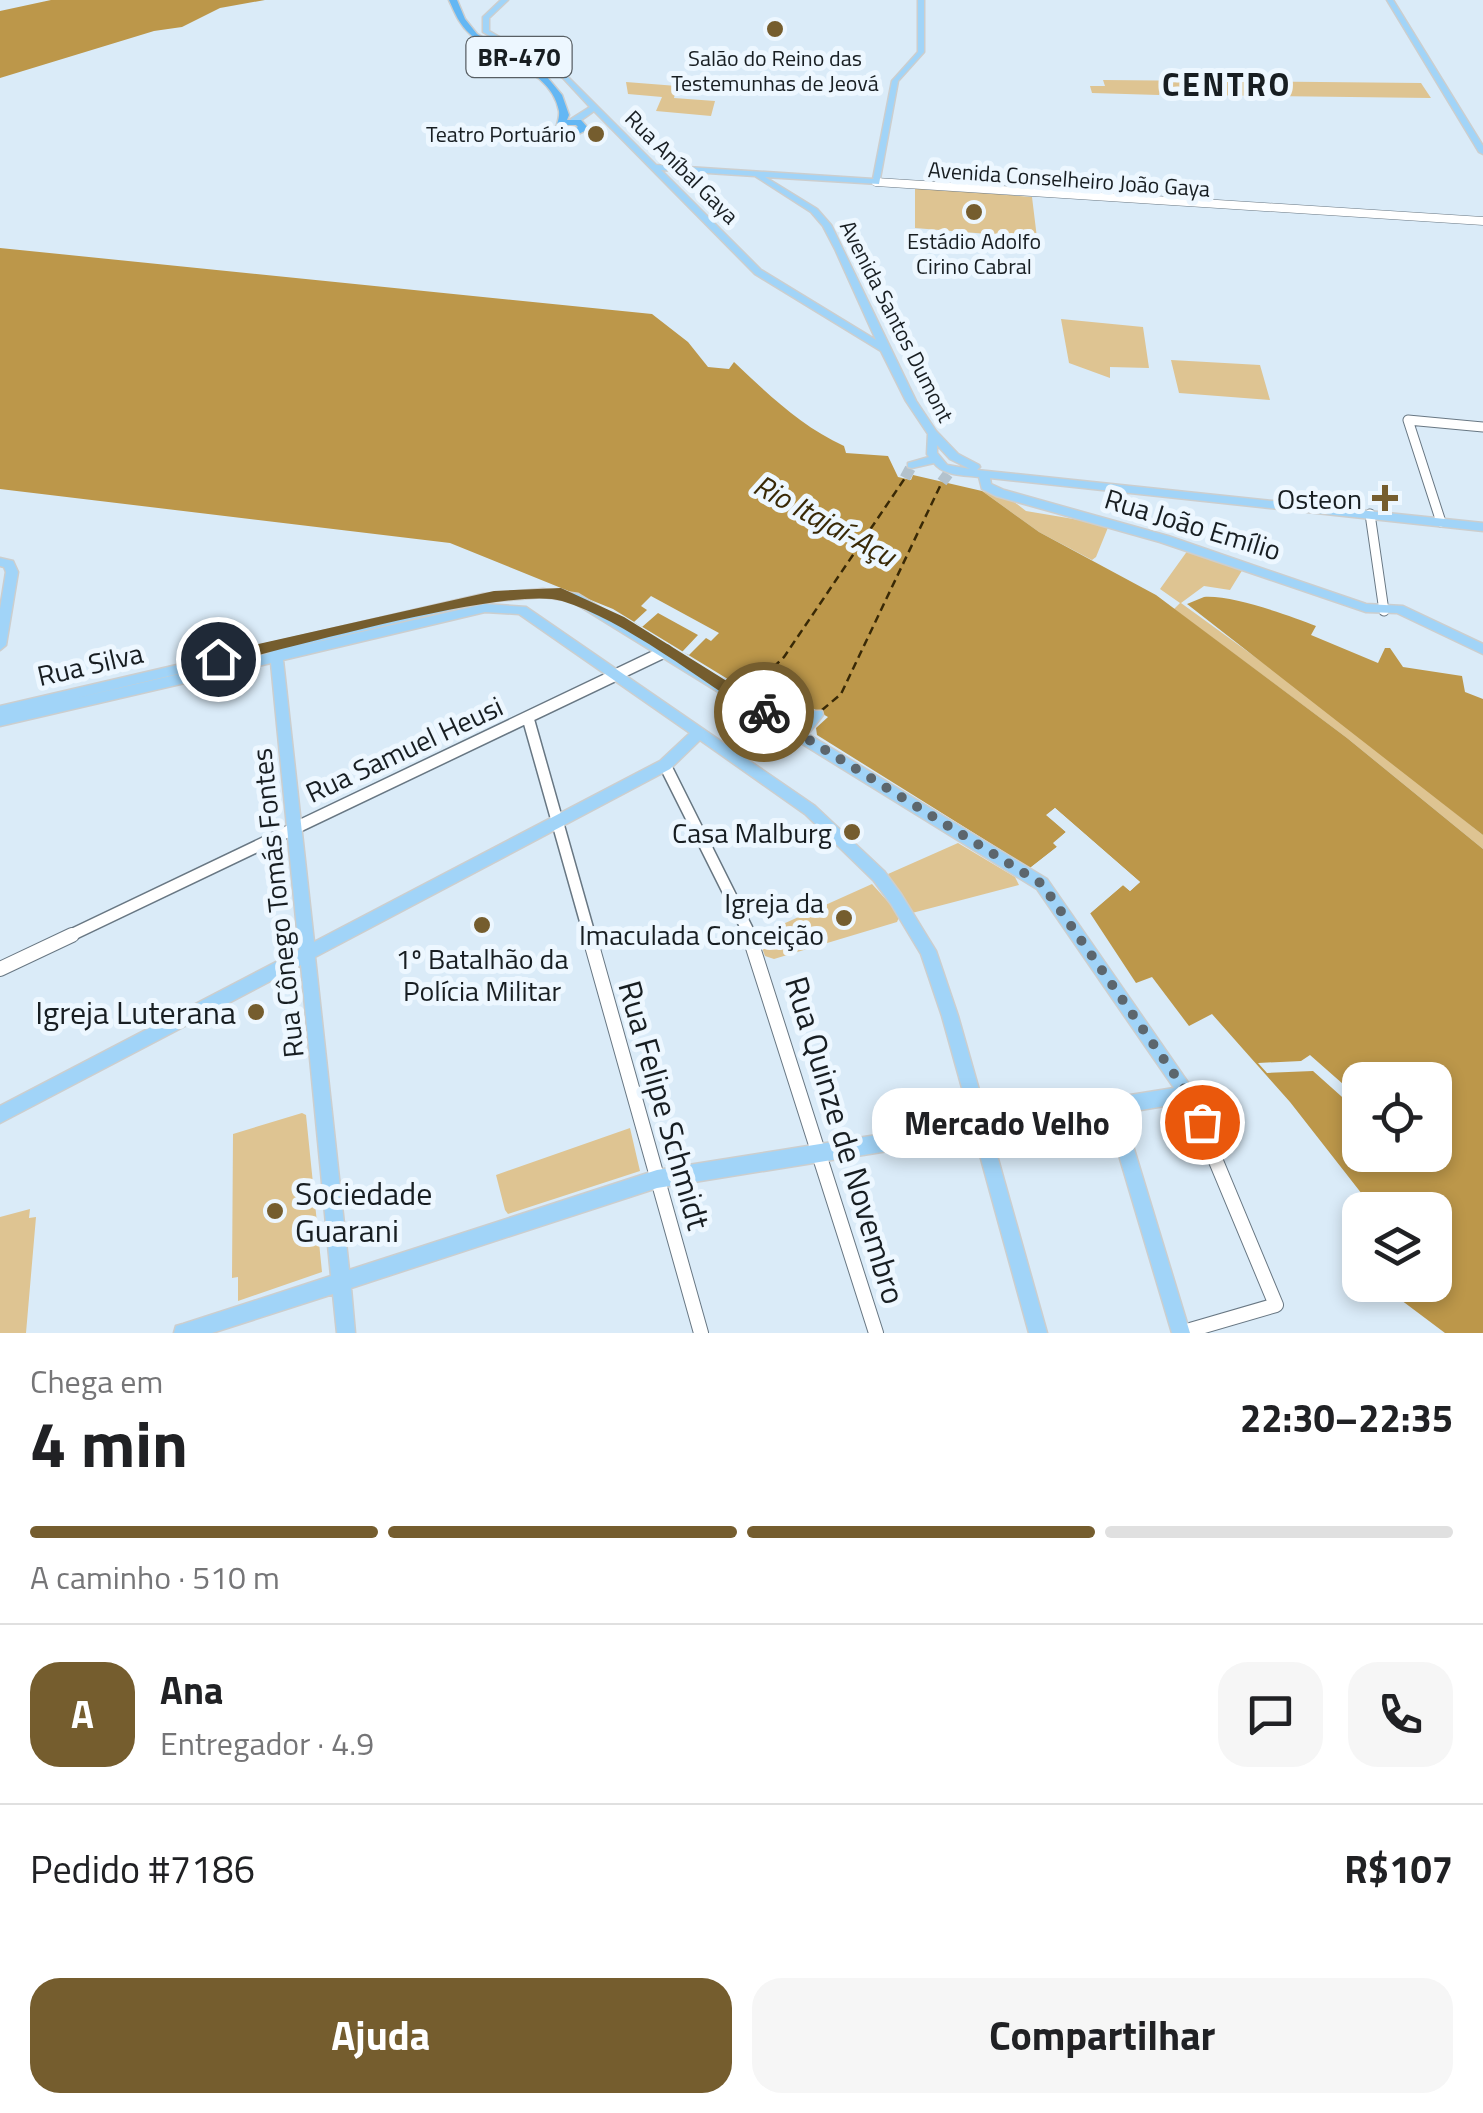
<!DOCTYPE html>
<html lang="pt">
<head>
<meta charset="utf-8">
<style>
  body { margin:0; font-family:"Titillium Web",sans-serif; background:#f6f6f6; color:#202124; height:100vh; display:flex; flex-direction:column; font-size:38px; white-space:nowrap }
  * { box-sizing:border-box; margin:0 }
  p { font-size:32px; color:#757577 }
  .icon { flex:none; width:55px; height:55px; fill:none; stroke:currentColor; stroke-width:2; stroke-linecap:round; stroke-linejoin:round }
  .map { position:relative; height:1333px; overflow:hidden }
  .panel { display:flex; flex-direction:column; background:#fff; flex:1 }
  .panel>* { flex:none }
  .controls { position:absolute; left:1342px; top:1062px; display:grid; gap:20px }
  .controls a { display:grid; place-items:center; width:110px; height:110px; border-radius:20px; background:#fff; box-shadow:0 5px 15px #0003; font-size:50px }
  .pin { position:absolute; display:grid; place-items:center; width:85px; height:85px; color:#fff; margin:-42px; border:5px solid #fff; border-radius:50%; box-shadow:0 2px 10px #0007 }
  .courier { position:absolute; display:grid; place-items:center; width:100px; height:100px; margin:-50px; border:8px solid #755d2e; border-radius:50%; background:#fff; color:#222; box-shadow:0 2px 12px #0007 }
  .bubble { position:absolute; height:70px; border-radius:30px; background:#fff; box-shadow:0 5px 15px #0003; font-size:32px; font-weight:700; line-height:70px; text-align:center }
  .headline em { font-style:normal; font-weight:700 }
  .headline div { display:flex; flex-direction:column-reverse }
  .headline { display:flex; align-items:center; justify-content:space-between; height:170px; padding:0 30px }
  h1 { font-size:65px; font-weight:700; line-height:75px }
  .bar { display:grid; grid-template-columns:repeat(4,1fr); gap:15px 10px; align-content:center; height:120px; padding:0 30px }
  .bar i { height:12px; border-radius:8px; background:#e0e0e0 }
  .bar .active { background:#755d2e }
  .bar p { grid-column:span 4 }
  .line { display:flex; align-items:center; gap:25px; padding:0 30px; border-top:2px solid #e0e0e0 }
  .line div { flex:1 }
  .round { display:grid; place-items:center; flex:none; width:105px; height:105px; border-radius:30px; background:#f6f6f6 }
  .action { display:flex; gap:20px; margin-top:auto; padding:20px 30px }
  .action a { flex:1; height:115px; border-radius:30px; background:#755d2e; color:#fff; font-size:40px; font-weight:700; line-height:115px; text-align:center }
  .action a+a { background:#f6f6f6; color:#202124 }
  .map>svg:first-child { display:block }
</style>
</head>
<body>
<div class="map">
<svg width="1483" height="1333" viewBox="0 0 1483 1333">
  <rect width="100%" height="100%" fill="#daebf8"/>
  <path fill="#dec492" d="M1103,80L1421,83L1431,98L1183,95L1182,90H1160L1159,95L1092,93L1090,86H1105Z
    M626,82L677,86L674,98L715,101L711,116L656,111L662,97L628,94Z
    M915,187L1032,197L1037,238L915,228Z
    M1061,319L1143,327L1149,368L1110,367V378L1069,363Z
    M1171,360L1260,365L1270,400L1179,393Z
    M982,491L1009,498L1026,511L1109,525L1096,557L1092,560L1039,532Z
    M1188,550L1243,569L1230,590L1204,586L1181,603L1313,699L1483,835V849L1347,738L1174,609L1180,603L1160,589Z
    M958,843L1015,877L1019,885L912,913L888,874Z
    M872,884L900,915L897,922L774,959L765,956L759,940L763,933Z
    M302,1113L306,1115L322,1272L238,1301V1277L232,1278L233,1134Z
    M630,1128L640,1171L508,1214L505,1210L496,1175Z
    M30,1209L29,1218L36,1217L26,1333H0V1217Z"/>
  <path fill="#bc974a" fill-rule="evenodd" d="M51,0H265L220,8L182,27L154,31L0,78V11Z
    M0,248L652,314L688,342L708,367L729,369L734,362C769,395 801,426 844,446L846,453L888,456L898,477L911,480L913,475L982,491L1039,532L1156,595L1347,738L1483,849V1333H1445L1381,1285H1435V1210H1383L1376,1200L1369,1203L1290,1102L1212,1014L1189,1026L1152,977L1136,983L1090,913L1123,885L1130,891L1140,882L1055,808L1047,815L1066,832L1054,843L1058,846L1030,868L817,735L816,728L828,717L744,669L731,681L613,609L450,543L0,489ZM1360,1080H1435V1155H1360Z
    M1204,597C1232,595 1288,615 1316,626L1311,635L1378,663L1385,648H1390L1403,667L1462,676L1465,692L1483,699V835L1187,604Z"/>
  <path fill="#daebf8" d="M651,596L719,633L711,641L706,638L689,655L682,652L698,635L658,613L642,627L634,622L647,610L641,606Z
    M1055,808L1140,882L1130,891L1123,885L1086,917V910L1120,881L1133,882L1054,815L1071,834L1061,843V850L1034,872L1030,868L1057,847L1053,843L1066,832L1046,815Z
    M1310,1055L1360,1099V1113L1313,1071L1267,1073L1258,1063L1301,1061Z"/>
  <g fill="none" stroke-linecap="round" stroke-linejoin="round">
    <path stroke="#392906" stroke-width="2.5" stroke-dasharray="8 5" stroke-linecap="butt" d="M764,676L784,657L905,478
      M822,710L841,694L942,482"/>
    <path stroke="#b3c2cd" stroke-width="11" stroke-dasharray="11 5" stroke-linecap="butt" d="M905,478L912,465
      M942,482L948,474"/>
    <g stroke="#687783" stroke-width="9">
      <path id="minor-far3" d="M876,182L1483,221"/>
    </g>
    <g stroke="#687783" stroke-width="11">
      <path id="minor-far2" d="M1370,514L1384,611
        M1441,522L1408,420L1483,427"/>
    </g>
    <g stroke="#687783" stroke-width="14">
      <path id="minor-far1" d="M528,718L590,937
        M665,765L751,937
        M67,937L666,651"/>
    </g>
    <g stroke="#687783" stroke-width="16">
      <path id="minor" d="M589,935L701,1333
        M749,935L876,1333
        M0,969L72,935
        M1180,1333L1276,1305L1188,1094"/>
    </g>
    <g stroke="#cccece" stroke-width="3">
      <path id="major" d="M501,0H508L489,18V31L567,76L656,165L873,179L892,81L918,52V0H924V52L898,81L879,184L765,177L817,209L831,225L916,401L936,431L958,454L979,465L980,467L977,470L1483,523V531L990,478L991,484L1004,490L1168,536L1366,604L1403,606L1483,644V654L1397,613L1366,612L1160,542L996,496L982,489L979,477C963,475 944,476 934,463L912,468L908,467V463L929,457L927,454L928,434L906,401L881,351L755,274L594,111L577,123H571V119L590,107L563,78L483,32V17ZM661,170L755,176L811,212L823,226L835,249L876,340L761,270ZM937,445L950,459L970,469L947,465L937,453Z
        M1387,0H1393L1483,146V154L1479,152Z
        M0,558L13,561L18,572L6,645L0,650V609L6,572L4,567L0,566Z
        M543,589L578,594L740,692L756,677H764L766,680L750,698L797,727L812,711H822L823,715L808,734L1047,879L1196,1094L1194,1100L1188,1102L1123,1113L1190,1333H1172L1107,1115L991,1134L1047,1333H1029L975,1137L657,1188L351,1288L355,1333H337L333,1294L212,1333H174L176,1326L183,1324L331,1276L301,965L0,1123V1106L299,950L271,663L0,726V706L483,594ZM543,597L571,601L1037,889L1174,1088L987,1118L958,1016L936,951L901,894L884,871L815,806L526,607L485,604L282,650L483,602ZM485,612L519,614L690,733L660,761L314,942L283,660ZM270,652V653L72,699ZM700,740L805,814L874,881L891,904L921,954L942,1016L971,1120L657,1170L349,1270L315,957L670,769Z"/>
    </g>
    <g stroke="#cccece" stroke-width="3">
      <path id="highway" d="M449,0H457L465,19L477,34L547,77L562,95L569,115L567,120H581L588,128L587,130L572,137L555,133C556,126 560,118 559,111C551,68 496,61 470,34C459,24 455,13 449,0ZM565,125H576L578,127L571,131L563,129Z"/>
    </g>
    <use href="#minor-far3" stroke="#fff" stroke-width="8"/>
    <use href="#minor-far2" stroke="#fff" stroke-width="9"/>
    <use href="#minor-far1" stroke="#fff" stroke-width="11"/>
    <use href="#minor" stroke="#fff" stroke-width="14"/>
    <use href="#major" fill="#a1d4f8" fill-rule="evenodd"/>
    <use href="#highway" fill="#63b7f4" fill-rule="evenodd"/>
  </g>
  <path fill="#755d2e" d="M561,588L624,617L770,708V717H759C703,682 623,619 562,601C509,585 284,650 218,665L210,659L218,653L494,591Z"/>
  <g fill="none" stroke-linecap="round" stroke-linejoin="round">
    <path stroke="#5c666d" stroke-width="10" stroke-dasharray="0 18" d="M764,712L1042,884L1188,1094L1202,1122"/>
  </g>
  <g fill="#755d2e" stroke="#edf7ff" stroke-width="4">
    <circle cx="775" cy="29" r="10"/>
    <circle cx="596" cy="134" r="10"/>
    <circle cx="974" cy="212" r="10"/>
    <path d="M1380 483h10v10h10v10h-10v10h-10v-10h-10v-10h10z"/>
    <circle cx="852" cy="832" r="10"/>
    <circle cx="844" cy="918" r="10"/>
    <circle cx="482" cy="925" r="10"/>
    <circle cx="256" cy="1012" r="10"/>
    <circle cx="275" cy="1211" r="10"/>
  </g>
  <g text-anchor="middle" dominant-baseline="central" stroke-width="10" stroke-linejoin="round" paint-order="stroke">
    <g font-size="22" fill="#181e22" stroke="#edf7ff">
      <text x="775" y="58">Salão do Reino das<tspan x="775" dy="25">Testemunhas de Jeová</tspan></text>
      <text x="576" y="134" text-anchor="end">Teatro Portuário</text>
      <text x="974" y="241">Estádio Adolfo<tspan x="974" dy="25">Cirino Cabral</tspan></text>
    </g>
    <g font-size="22" fill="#181e22" stroke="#edf7ff">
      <text transform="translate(682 167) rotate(45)">Rua Aníbal Gaya</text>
      <text transform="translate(1069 179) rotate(4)">Avenida Conselheiro João Gaya</text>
      <text transform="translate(897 321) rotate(63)">Avenida Santos Dumont</text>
    </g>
    <rect fill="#edf7ff" stroke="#585f64" stroke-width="2.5" x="466.5" y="37" width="105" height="40" rx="8"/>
    <g font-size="25" font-weight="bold" fill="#181e22">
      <text x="519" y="57">BR-470</text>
    </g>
    <g font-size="28" fill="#181e22" stroke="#edf7ff" text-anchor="end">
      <text x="1362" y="498">Osteon</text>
      <text x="832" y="832">Casa Malburg</text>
      <text x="824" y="902">Igreja da<tspan x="824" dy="32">Imaculada Conceição</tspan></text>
      <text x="482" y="958" text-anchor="middle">1º Batalhão da<tspan x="482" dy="32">Polícia Militar</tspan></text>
    </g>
    <g font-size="28" fill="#181e22" stroke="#edf7ff">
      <text transform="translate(1193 524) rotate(17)">Rua João Emílio</text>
      <text transform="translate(90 664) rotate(-13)">Rua Silva</text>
      <text transform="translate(404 749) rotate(-25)">Rua Samuel Heusi</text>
      <text transform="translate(277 903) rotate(-96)">Rua Cônego Tomás Fontes</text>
    </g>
    <g font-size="30" font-style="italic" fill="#392906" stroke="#edf7ff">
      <text transform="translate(825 520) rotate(29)">Rio Itajaí-Açu</text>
    </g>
    <g font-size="32" font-weight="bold" letter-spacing="2.5" fill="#181e22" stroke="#edf7ff">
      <text x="1227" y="84">CENTRO</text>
    </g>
    <g font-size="32" fill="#181e22" stroke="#edf7ff" text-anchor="end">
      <text x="236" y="1012">Igreja Luterana</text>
      <text x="295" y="1193" text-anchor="start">Sociedade<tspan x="295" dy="37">Guarani</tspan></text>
    </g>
    <g font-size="32" fill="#181e22" stroke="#edf7ff">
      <text transform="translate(665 1105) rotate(74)">Rua Felipe Schmidt</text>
      <text transform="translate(846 1140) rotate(73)">Rua Quinze de Novembro</text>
    </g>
  </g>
</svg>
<div class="controls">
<a><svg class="icon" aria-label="locate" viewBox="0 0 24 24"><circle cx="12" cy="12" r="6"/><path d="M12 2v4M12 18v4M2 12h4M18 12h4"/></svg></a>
<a><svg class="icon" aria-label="layers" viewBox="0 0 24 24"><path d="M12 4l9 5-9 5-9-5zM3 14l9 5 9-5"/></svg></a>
</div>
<div class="pin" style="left:1202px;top:1122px;background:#ea580c"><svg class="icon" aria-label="bag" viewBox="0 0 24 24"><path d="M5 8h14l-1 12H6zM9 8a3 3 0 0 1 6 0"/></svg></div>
<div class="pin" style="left:218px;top:659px;background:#1f2937"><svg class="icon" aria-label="home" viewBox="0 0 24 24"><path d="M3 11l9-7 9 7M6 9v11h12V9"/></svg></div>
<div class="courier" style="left:764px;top:712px"><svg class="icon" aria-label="bike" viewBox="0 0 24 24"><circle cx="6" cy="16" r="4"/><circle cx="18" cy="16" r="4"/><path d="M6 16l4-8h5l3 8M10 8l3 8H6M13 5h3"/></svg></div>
<div class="bubble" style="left:872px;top:1088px;width:270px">Mercado Velho</div>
</div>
<section class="panel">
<div class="headline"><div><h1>4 min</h1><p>Chega em</p></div><em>22:30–22:35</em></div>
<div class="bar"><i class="active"></i><i class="active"></i><i class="active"></i><i></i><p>A caminho · 510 m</p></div>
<div class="line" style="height:180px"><b class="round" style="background:#755d2e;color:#fff">A</b><div><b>Ana</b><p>Entregador · 4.9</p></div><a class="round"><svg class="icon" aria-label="chat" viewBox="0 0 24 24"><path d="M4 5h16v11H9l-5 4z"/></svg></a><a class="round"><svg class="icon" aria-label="phone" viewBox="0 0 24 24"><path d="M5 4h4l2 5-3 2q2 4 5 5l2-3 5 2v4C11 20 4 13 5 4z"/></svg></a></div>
<div class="line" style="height:130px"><div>Pedido #7186</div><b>R$107</b></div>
<div class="action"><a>Ajuda</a><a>Compartilhar</a></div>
</section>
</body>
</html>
